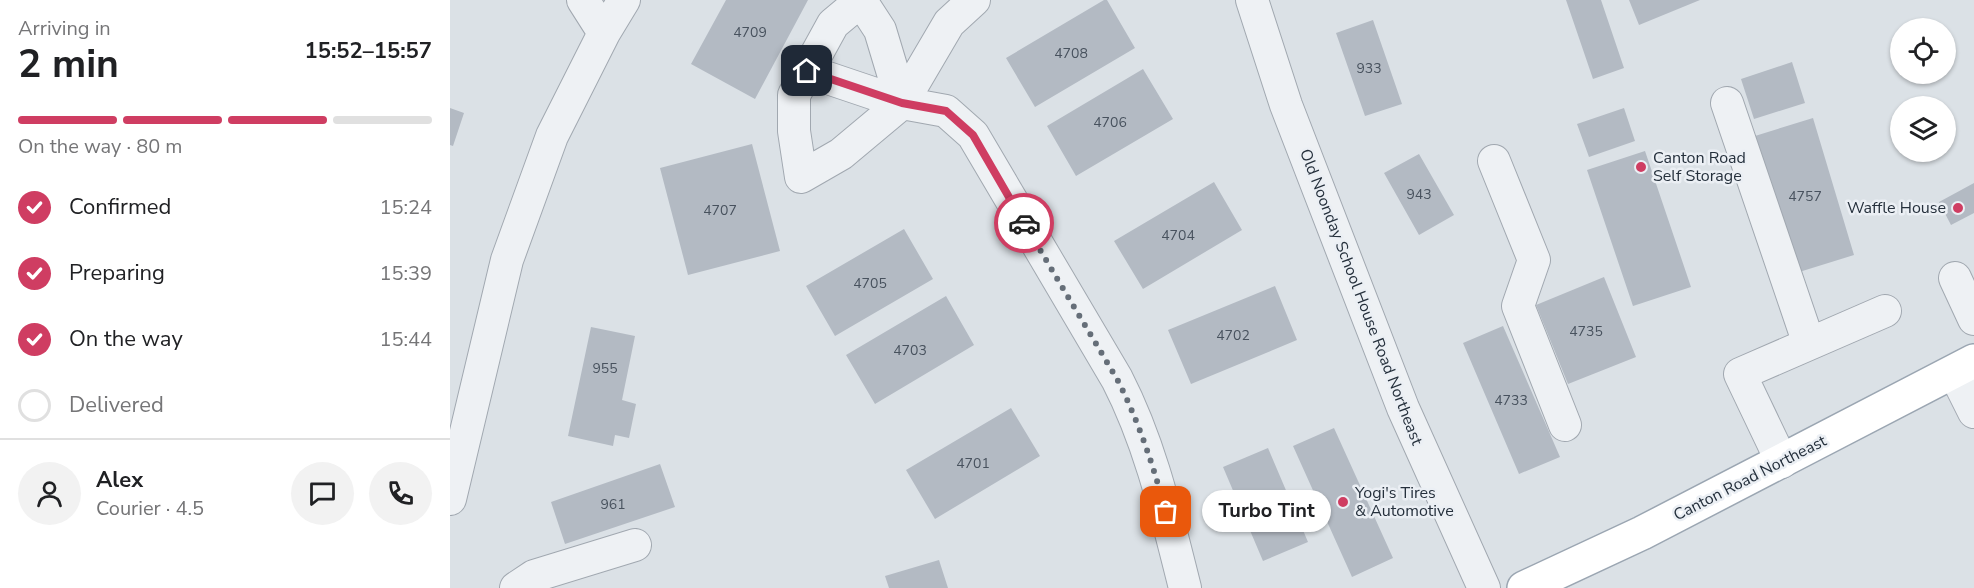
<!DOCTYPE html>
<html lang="en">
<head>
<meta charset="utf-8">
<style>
  body { margin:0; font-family:"Nunito Sans",sans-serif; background:#f2f2f2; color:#202124; height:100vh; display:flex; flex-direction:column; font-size:22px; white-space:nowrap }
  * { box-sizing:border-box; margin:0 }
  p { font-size:20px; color:#757577 }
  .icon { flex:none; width:33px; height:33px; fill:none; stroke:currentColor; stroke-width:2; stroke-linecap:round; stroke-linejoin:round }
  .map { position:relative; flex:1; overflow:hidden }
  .drawer { display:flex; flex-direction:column; background:#fff; width:450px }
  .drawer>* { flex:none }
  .fabs { position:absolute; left:1440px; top:18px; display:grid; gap:12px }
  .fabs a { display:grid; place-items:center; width:66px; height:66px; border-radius:50%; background:#fff; box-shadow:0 2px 4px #0004; font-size:30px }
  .pin { position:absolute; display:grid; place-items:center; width:51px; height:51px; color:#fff; margin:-26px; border-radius:12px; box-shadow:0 3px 9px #0006 }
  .courier { position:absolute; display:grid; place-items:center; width:60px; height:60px; margin:-30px; border:4px solid #cf3d62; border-radius:50%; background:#fff; color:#222; box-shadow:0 2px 8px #0007 }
  .bubble { position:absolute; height:42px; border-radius:21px; background:#fff; box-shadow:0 2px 4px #0004; font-size:20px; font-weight:700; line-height:42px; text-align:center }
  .summary em { font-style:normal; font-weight:700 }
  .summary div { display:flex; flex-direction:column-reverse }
  .summary { display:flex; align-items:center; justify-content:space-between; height:102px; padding:0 18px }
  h1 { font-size:39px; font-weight:700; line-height:45px }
  .bar { display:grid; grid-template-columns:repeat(4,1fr); gap:9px 6px; align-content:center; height:72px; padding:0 18px }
  .bar i { height:8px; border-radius:4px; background:#e0e0e0 }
  .bar .current { background:#cf3d62 }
  .bar p { grid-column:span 4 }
  .line { display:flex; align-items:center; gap:15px; padding:0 18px; border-top:2px solid #e0e0e0 }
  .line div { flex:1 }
  .round { display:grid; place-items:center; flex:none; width:63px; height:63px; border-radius:32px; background:#f2f2f2 }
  ol { padding:0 18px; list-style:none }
  li { display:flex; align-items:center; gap:18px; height:66px }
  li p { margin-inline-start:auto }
  li .icon { padding:6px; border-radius:50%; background:#cf3d62; color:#fff; stroke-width:4 }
  li:last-child { color:#757577 }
  li i { width:33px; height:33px; border:3px solid #e0e0e0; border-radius:50% }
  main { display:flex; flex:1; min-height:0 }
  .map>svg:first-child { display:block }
</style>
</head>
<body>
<main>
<section class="drawer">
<div class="summary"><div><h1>2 min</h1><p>Arriving in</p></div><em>15:52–15:57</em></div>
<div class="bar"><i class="current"></i><i class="current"></i><i class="current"></i><i></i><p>On the way · 80 m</p></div>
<ol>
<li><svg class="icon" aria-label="check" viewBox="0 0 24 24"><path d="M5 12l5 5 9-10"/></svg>Confirmed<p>15:24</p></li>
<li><svg class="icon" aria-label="check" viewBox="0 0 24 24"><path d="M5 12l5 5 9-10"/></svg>Preparing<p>15:39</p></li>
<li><svg class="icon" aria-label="check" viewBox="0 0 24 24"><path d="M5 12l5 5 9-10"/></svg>On the way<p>15:44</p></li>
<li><i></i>Delivered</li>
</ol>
<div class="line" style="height:108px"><a class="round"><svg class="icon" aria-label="person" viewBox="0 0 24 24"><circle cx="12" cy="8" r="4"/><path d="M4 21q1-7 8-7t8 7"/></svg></a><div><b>Alex</b><p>Courier · 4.5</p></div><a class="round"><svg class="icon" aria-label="chat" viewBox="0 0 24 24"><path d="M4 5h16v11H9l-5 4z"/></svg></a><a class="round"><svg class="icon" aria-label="phone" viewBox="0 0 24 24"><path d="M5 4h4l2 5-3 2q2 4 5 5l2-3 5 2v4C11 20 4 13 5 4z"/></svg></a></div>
</section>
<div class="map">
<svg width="1524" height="588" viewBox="0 0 1524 588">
  <rect width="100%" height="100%" fill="#dbe1e6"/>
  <path fill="#b3bac3" d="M276,0H358L305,99L241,64Z
    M654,0H657L685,48L585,107L556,58Z
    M1116,0H1151L1174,68L1143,79Z
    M1179,0H1250L1189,25Z
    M923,20L952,104L915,116L886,33Z
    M1342,62L1355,103L1304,119L1291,79Z
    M693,69L723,119L626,176L597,126Z
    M0,108L14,113L3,146L0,145Z
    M1174,108L1185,141L1139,157L1127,124Z
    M1363,118L1404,255L1346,273L1305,136Z
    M302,144L330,251L238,275L210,168Z
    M1195,151L1241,287L1183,306L1137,170Z
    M969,154L1004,215L969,235L934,173Z
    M764,182L792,230L693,289L664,241Z
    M1524,183V213L1501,225L1489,202Z
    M454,229L483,279L385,336L356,286Z
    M1154,277L1186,357L1118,384L1086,305Z
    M825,286L847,340L741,384L718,330Z
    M496,296L524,345L425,404L396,355Z
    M1053,326L1110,457L1069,474L1013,343Z
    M141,327L185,336L172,400L186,404L179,438L165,435L163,446L118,436Z
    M561,408L590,456L485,519L456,470Z
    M884,428L943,558L902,577L843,446Z
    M818,448L858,542L813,561L773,467Z
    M210,464L225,507L115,544L101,502Z
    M489,560L498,588H439L435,576Z"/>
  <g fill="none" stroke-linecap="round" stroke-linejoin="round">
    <g stroke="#a1a8b0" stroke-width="34">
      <path id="minor" d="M133,0L154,33
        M802,0L836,105L953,408L1034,588
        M357,71L452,103L496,111L523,135L667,379C701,445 717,517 735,588
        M452,103L430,30L415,7L401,9L383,24L344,95V131L351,177L391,154L452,103L499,23L524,0
        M1277,103L1359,344
        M1044,161L1084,260L1068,306L1115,425
        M1505,278L1524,319
        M1504,372L1524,412
        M1332,462L1290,374L1435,311
        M0,499L57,260L102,136L154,33L174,0
        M66,588L84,576L185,545"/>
    </g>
    <g stroke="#9ba6b2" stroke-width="36">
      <path id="major" d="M1074,588L1192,533L1524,361"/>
    </g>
    <use href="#minor" stroke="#eef1f4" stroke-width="32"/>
    <use href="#major" stroke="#fff" stroke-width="33"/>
  </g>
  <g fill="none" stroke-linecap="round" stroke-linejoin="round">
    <path stroke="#656e78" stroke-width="6" stroke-dasharray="0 10.8" d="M574,223L667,379C689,422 703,465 716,512"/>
    <path stroke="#cf3d62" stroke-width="8" d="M357,71L452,103L496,111L523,135L574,223"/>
  </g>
  <g fill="#cf3d62" stroke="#ebeff4" stroke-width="2">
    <circle cx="1191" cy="167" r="6"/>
    <circle cx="1508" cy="208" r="6"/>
    <circle cx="893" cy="502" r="6"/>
  </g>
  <g text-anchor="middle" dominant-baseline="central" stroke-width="5" stroke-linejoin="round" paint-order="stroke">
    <g font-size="14" fill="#48525e">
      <text x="300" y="32">4709</text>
      <text x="621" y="53">4708</text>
      <text x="919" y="68">933</text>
      <text x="660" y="122">4706</text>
      <text x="969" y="194">943</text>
      <text x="1355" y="196">4757</text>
      <text x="270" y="210">4707</text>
      <text x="728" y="235">4704</text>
      <text x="420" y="283">4705</text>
      <text x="1136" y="331">4735</text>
      <text x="783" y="335">4702</text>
      <text x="460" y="350">4703</text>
      <text x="155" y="368">955</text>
      <text x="1061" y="400">4733</text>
      <text x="523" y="463">4701</text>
      <text x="163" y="504">961</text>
    </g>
    <g font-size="16" fill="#25303c" stroke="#ebeff4" text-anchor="start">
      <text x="1203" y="158">Canton Road<tspan x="1203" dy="18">Self Storage</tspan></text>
      <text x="1496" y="208" text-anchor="end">Waffle House</text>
      <text x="905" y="493">Yogi's Tires<tspan x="905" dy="18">&amp; Automotive</tspan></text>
    </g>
    <g font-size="16" fill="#25303c" stroke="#ebeff4">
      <text transform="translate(911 297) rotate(69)">Old Noonday School House Road Northeast</text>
      <text transform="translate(1300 478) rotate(-27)">Canton Road Northeast</text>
    </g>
  </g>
</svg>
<div class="fabs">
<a><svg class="icon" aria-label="locate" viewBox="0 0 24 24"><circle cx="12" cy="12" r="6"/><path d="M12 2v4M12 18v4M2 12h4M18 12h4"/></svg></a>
<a><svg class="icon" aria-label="layers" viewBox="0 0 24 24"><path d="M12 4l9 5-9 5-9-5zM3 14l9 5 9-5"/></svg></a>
</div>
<div class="pin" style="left:716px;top:512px;background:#ea580c"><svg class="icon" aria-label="bag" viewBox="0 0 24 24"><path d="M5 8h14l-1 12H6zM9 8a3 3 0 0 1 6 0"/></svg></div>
<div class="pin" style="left:357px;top:71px;background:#1f2937"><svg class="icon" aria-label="home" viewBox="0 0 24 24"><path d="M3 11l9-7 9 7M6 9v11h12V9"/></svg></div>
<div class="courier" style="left:574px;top:223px"><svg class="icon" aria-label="car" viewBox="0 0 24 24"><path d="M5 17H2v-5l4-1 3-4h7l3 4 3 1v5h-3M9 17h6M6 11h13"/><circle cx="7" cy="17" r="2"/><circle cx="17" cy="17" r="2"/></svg></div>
<div class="bubble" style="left:752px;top:490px;width:129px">Turbo Tint</div>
</div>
</main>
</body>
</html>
